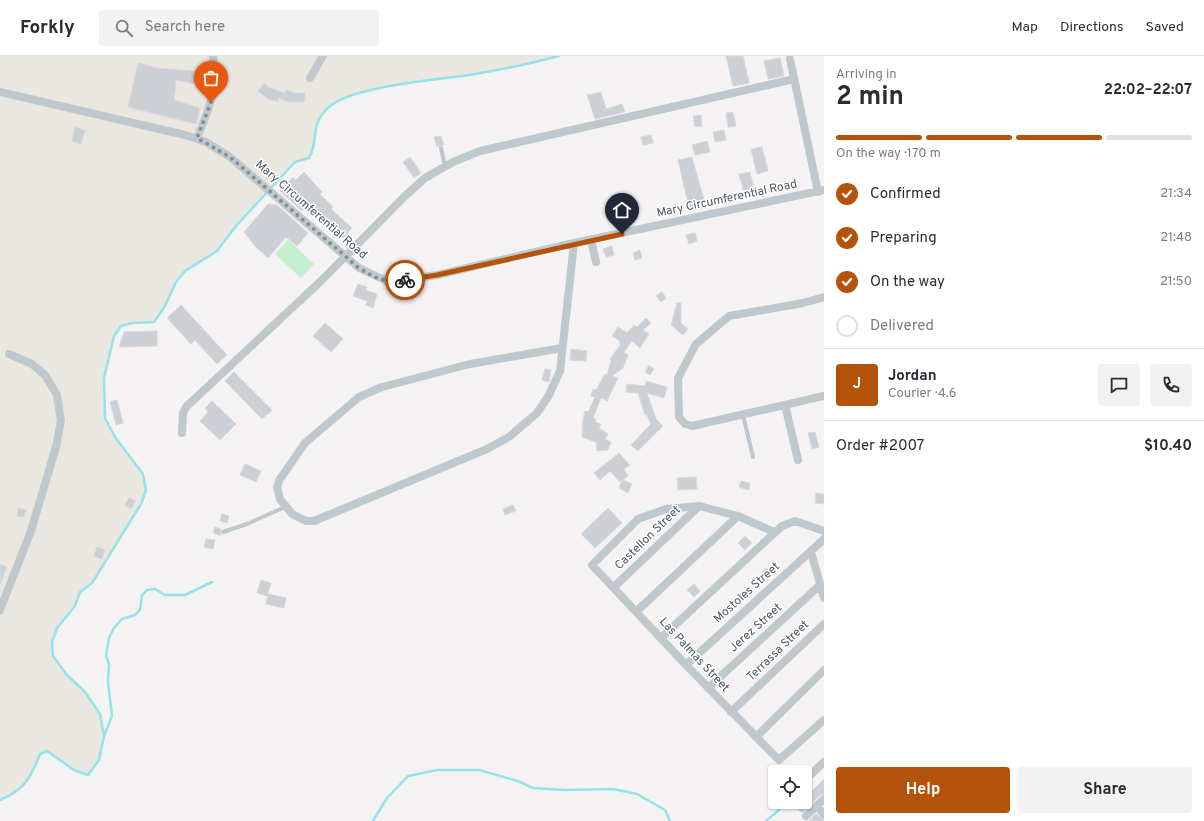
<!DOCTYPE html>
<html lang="en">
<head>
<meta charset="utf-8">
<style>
  body { margin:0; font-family:Overpass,sans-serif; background:#f2f2f3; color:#2b2b33; height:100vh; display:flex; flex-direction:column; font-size:15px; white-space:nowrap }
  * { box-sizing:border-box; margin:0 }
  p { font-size:13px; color:#7c7c81 }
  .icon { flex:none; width:22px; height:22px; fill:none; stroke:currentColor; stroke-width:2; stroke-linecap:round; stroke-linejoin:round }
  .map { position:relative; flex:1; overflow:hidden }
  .panel { display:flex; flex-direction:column; background:#fff; width:380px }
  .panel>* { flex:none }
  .controls { position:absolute; left:768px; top:709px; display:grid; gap:8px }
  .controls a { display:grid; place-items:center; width:44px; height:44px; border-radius:4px; background:#fff; box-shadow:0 1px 3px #0004; font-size:20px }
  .pin { position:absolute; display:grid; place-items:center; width:34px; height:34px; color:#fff; margin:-41px -17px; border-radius:50% 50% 50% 0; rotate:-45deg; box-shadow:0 0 4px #0007 }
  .pin .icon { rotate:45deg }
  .courier { position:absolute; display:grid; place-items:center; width:40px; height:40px; margin:-20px; border:3px solid #b45309; border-radius:50%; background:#fff; color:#222; box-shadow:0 1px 5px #0007 }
  .summary em { font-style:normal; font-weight:700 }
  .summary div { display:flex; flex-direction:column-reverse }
  .summary { display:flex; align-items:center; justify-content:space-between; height:68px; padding:0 12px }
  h1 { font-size:26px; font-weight:700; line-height:30px }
  .bar { display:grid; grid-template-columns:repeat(4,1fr); gap:6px 4px; align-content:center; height:48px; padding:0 12px }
  .bar i { height:5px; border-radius:3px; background:#e1e1e2 }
  .bar .selected { background:#b45309 }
  .bar p { grid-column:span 4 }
  .line { display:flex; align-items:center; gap:10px; padding:0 12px; border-top:1px solid #e1e1e2 }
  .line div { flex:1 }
  .round { display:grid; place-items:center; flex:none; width:42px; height:42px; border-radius:4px; background:#f2f2f3 }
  ol { padding:0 12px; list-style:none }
  li { display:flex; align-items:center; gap:12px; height:44px }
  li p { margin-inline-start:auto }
  li .icon { padding:4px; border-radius:50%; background:#b45309; color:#fff; stroke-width:4 }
  li:last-child { color:#7c7c81 }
  li i { width:22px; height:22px; border:2px solid #e1e1e2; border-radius:50% }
  .button { display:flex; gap:8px; margin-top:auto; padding:8px 12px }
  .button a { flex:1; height:46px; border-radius:4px; background:#b45309; color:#fff; font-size:16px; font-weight:700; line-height:46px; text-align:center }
  .button a+a { background:#f2f2f3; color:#2b2b33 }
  header { display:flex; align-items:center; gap:24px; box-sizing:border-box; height:56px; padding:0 20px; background:#fff; border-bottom:1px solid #e1e1e2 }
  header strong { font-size:19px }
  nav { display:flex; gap:22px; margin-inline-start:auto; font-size:14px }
  .search { width:280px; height:36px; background:#f2f2f3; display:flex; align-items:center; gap:10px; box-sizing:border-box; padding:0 14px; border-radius:4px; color:#7c7c81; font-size:15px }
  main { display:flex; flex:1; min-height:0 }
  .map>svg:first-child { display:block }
</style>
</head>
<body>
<header>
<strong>Forkly</strong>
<div class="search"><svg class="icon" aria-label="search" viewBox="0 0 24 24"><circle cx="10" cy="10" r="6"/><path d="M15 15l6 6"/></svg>Search here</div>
<nav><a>Map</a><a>Directions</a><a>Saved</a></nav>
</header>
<main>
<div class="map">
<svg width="824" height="765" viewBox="0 0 824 765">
  <rect width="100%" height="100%" fill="#f4f2f2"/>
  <path fill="#eae6e0" d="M0,0H559L522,10L358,36L331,50L317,66L314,93L309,102L295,106L236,170L217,195L185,215L176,226L165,250L154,266L132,267L121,271L114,280L104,322L105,362L115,381L143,418L146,434L141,448L92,527L80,536L75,550L57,572L52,586L53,600L66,618L85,636L100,658L104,680L99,704L88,719L74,714L47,696L41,698L30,723L11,740L0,744Z"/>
  <path fill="#c4eece" d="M288,184L314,208L301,222L275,198Z"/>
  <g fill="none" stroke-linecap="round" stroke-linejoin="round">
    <path stroke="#93e3e9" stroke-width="2.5" d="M104,680L100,658L85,636L66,618L53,600L52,586L57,572L75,550L80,536L92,527L141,448L146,434L143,418L115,381L105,362L104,322L114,280L121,270L132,267L154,266L165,250L176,226L185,215L217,195L236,170L295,106L309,102C320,82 308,69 330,50C355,30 436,24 469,19C500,14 529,8 559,0
      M0,744C25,734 31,721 40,698L47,695L74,714L88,719L99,704L104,680L112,660L108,626L109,608L106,600L109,582L114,572L122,563L135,559L140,554L142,539L147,534L155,533L165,539H185L212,526
      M373,765L387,742L408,720L437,714H479L518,725L533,732L565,734L613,733L637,738L665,754L670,765
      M766,765L779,754"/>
  </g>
  <path fill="#ccd0d4" stroke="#d6d9dd" d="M726,0H743L749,27L733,30Z
    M780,2L784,20L768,23L764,5Z
    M138,7L157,12L207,16L206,30L176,24L174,44L200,52L196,68L128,51Z
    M264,27L270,32L285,37L286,34L294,37H305V46H288L279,42L278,46L268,43L258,35Z
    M601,36L606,53L622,48L625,56L595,63L587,39Z
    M733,56L736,70L728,71L726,57Z
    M701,59L702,70L695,71L693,60Z
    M75,71L85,74L81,88L72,85Z
    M724,74L726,84L715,86L713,76Z
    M651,79L653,87L643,89L641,81Z
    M441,80L444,89L437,91L434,81Z
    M707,85L710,96L695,99L692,89Z
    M762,91L768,115L757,118L751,93Z
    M410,101L421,117L414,122L403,106Z
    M692,101L706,151L690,155L678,104Z
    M304,116L322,136L320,138L333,151L331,153L352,172L343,182L322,162L320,165L305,152L302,155L280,135L293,121L296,124Z
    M750,116L755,138L745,140L739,118Z
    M268,148L277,149L308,177L297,190L286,181L268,202L255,190L244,176Z
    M695,177L697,185L689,188L686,179Z
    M612,190L614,199L606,201L603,193Z
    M640,194L642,202L635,204L633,197Z
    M358,228L367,231L366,234L377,238L373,252L366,249L367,245L353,240Z
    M662,236L666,242L661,246L656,240Z
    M677,247H681V267L688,273L683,279L671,269Z
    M181,249L227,299L217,308L195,284L191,288L167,262Z
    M646,262L651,267L643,274L649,278L640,292L632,285L624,296L628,299L623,312L612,320L618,322L607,345L601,342L593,362L596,363L595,366L601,368L599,372L608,378L605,383L611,386L608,394L597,395L596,386L582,381L583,363L585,355L588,356L595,341L591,340L593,333L596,334L605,318L607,319L611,305L610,303L621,288L619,287L620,285L612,280L618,271L627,277L634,269L637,271Z
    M325,267L343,283L331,296L313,280Z
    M157,275V290L119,291L124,276Z
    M571,293L587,295L586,305L570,304Z
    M649,309L654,313L650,319L645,316Z
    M545,313L551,314L549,326L542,324Z
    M234,316L272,354L262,363L225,325Z
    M646,325L667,331L664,342L647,337L656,363L663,370L638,395L631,389L651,368L647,359H645L638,337L626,336L627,328L645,330Z
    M117,344L123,367L116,369L110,346Z
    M212,345L236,368L220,384L200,365L208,356L205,352Z
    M815,376L819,391L812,393L808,377Z
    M619,397L630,409L624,413L628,420L623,424L632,428L628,437L619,432L622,424L620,426L610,415L600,424L594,417Z
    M245,408L261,415L256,426L240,419Z
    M696,421L697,433L678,434L677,422Z
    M741,425L750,427L749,434L739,431Z
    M816,437L824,438V448L815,447Z
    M129,442L135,445L131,453L125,449Z
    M513,449L516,455L505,459L503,453Z
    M18,452L26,454L24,461L17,460Z
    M608,452L622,467L595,492L581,478Z
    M222,458L229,460L227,467L220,465Z
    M215,471L221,473L220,476L221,480L213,477Z
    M745,480L752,487L745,494L738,487Z
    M206,483L215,484L213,493L204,491Z
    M97,491L105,494L102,503L94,500Z
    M0,508L7,511L0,528Z
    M766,512L773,518L767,525L760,519Z
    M261,524L271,527L267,540L257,537Z
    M694,528L700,535L694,541L687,534Z
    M268,538L286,542L284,552L266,548Z
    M824,723V738L820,739L802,757L795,750L800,746H805V742Z
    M816,758L824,763V765H809Z"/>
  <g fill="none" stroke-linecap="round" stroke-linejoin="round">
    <path stroke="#bec8cd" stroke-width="4" d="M441,92L445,110
      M743,359L753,401
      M223,476L247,468L285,451"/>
    <path stroke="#bec8cd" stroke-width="8" d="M790,3L818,136
      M310,22L323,0
      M0,36L185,79L206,86L230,101L359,212L389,226L437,219L574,187L824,134
      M197,82C209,55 218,30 213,0
      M591,184L596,206
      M824,241L803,247L729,260L696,288L678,322L679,361L685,368L692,370L824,340
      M562,292L470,308L382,331L359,341L305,387L280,423L277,431L280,443L292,458L306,465H314L487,393L509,381L537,357L549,339L560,315L574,187
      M785,349L798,404
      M182,377L183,357L186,351L322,224L405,140L425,122L453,106L480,95L794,23
      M774,476L738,460L707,452L699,450L666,453L638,463L592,509L686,609L779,704L824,664
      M811,496L824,542
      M614,531L699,450
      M0,554L31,475L56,391L61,365L57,339L45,319L32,308L9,298
      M637,555L738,460
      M661,582L782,470L795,465L824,475
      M686,609L824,483
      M708,632L820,529
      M731,656L824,568
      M756,681L824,614
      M805,724L824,706
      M817,750L824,758
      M806,760L824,743"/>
  </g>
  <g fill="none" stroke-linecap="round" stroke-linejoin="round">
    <path stroke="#868e92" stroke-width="4" stroke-dasharray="0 7.2" d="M211,46L197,82L230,101L359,212C376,222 385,228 405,224"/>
    <path stroke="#b45309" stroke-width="5" d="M405,224L437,219L622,178"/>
  </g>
  <g text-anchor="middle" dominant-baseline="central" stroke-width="3" stroke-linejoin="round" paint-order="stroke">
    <g font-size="12" fill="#4a585f" stroke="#fff">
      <text transform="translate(727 143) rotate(-12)">Mary Circumferential Road</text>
      <text transform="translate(311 154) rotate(41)">Mary Circumferential Road</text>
      <text transform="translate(648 482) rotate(-44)">Castellon Street</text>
      <text transform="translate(747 537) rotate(-42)">Mostoles Street</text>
      <text transform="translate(756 572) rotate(-42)">Jerez Street</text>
      <text transform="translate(778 595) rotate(-44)">Terrassa Street</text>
      <text transform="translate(694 599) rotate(47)">Las Palmas Street</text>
    </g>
  </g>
</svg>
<div class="controls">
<a><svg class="icon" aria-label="locate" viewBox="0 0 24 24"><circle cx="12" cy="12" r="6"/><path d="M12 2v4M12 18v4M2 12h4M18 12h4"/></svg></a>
</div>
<div class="pin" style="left:211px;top:46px;background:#ea580c"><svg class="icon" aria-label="bag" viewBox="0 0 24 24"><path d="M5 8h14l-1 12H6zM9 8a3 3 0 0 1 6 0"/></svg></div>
<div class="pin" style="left:622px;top:178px;background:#1f2937"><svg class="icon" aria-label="home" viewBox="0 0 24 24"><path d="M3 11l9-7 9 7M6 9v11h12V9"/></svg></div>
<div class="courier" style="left:405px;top:224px"><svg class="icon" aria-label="bike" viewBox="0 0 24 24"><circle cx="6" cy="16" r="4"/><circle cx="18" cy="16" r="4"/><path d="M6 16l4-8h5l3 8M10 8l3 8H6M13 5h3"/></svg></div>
</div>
<section class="panel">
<div class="summary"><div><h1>2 min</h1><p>Arriving in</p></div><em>22:02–22:07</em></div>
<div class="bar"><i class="selected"></i><i class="selected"></i><i class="selected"></i><i></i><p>On the way · 170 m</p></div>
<ol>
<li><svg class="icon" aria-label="check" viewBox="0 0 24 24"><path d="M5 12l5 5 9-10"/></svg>Confirmed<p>21:34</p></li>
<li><svg class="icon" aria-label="check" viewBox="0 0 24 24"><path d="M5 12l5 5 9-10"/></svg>Preparing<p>21:48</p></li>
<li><svg class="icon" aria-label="check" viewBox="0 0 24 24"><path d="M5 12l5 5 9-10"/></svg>On the way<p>21:50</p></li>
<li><i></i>Delivered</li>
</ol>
<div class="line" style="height:72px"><b class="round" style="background:#b45309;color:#fff">J</b><div><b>Jordan</b><p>Courier · 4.6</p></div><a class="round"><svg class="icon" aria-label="chat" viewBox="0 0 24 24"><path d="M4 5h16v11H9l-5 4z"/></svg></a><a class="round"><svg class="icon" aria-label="phone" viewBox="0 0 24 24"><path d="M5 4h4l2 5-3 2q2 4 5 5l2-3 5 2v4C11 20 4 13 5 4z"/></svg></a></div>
<div class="line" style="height:52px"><div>Order #2007</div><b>$10.40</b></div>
<div class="button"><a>Help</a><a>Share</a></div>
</section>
</main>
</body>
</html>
